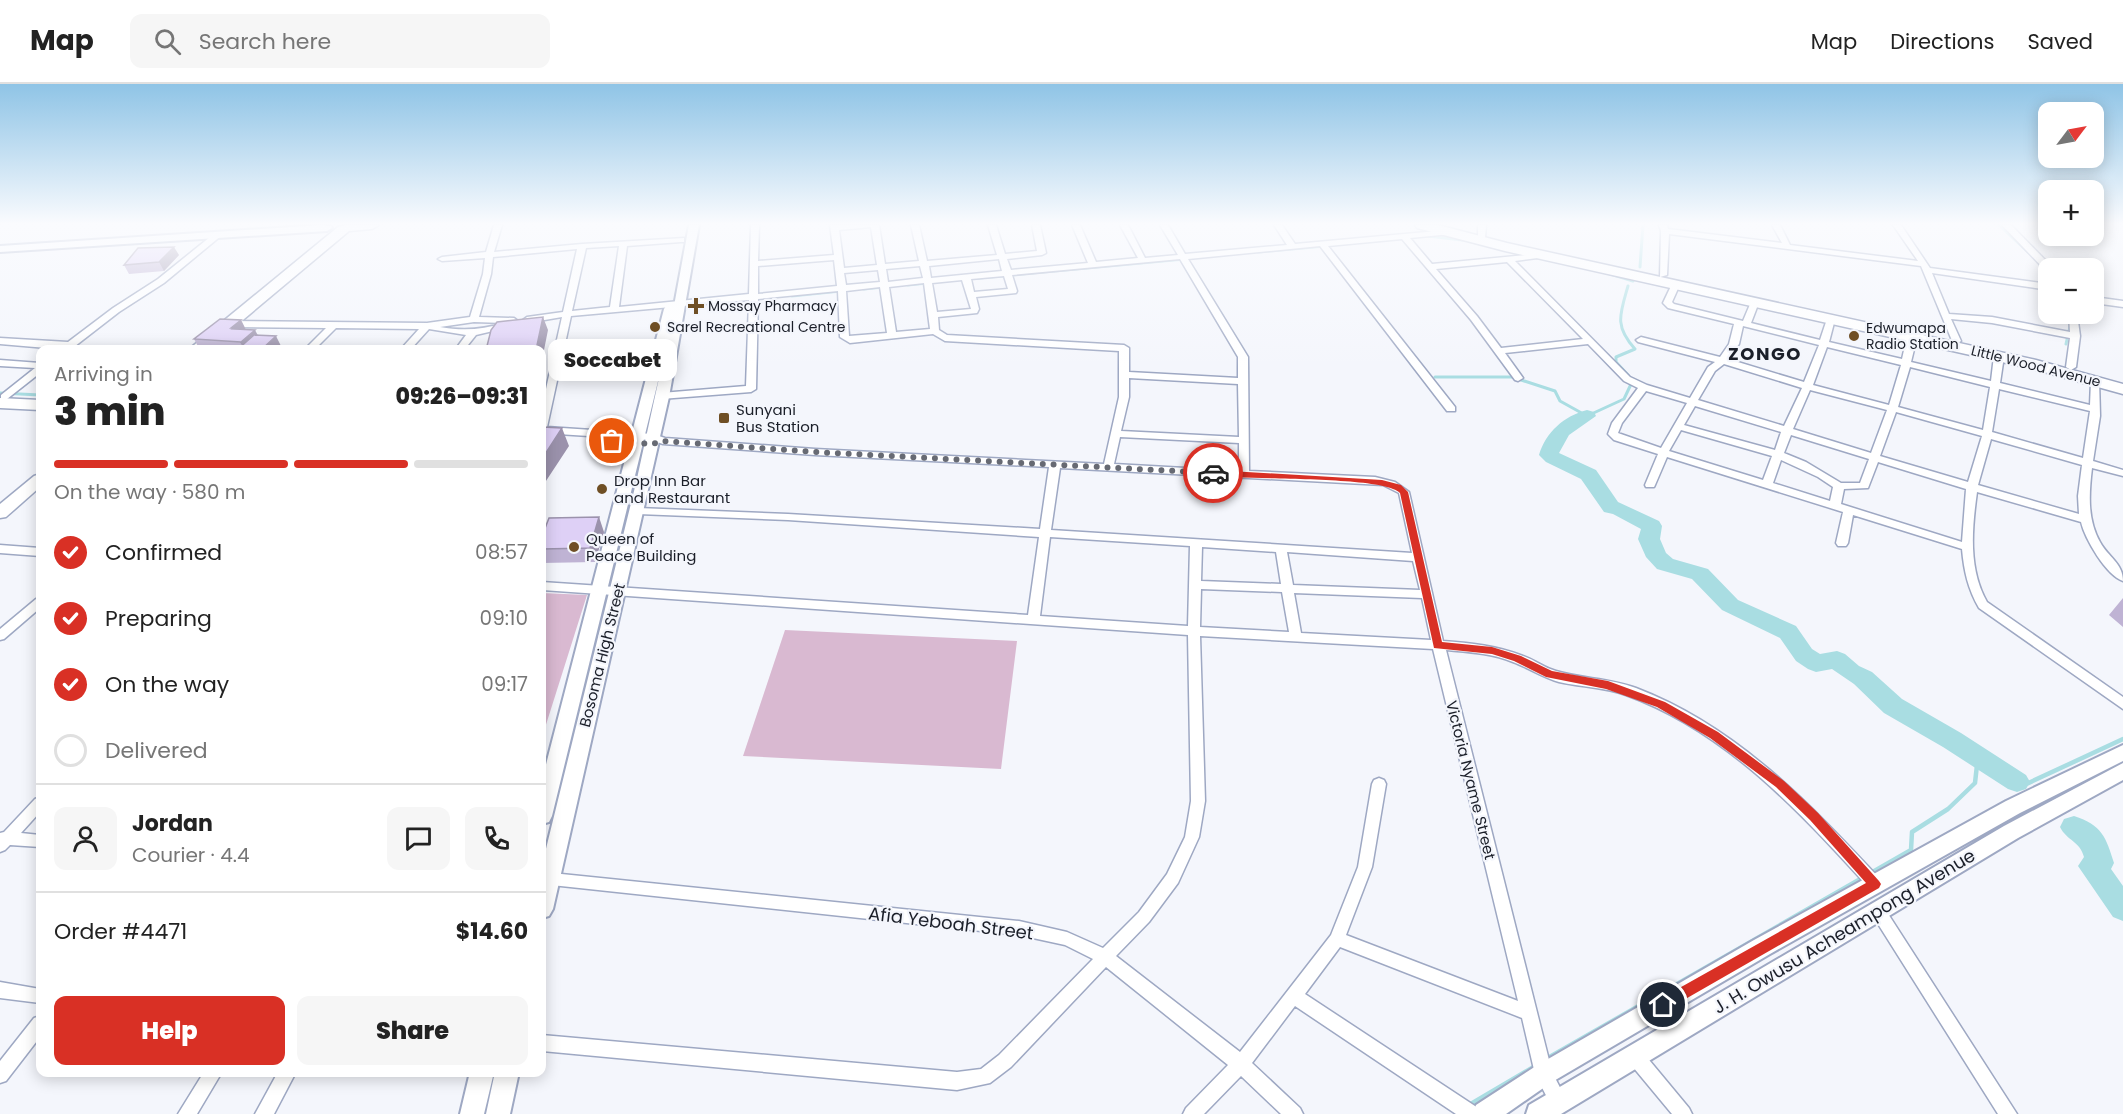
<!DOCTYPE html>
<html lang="en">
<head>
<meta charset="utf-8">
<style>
  body { margin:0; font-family:Poppins,sans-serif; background:#f6f6f6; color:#222; height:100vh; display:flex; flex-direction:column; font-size:22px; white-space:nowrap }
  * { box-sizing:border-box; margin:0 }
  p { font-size:20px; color:#767676 }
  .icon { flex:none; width:33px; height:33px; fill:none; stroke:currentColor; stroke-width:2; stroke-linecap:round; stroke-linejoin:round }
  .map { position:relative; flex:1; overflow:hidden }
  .side { position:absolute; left:36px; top:261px; width:510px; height:732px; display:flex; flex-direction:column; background:#fff; border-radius:12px; box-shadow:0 3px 15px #0003 }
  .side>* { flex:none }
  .needle { width:39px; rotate:58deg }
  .controls { position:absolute; left:2038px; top:18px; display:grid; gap:12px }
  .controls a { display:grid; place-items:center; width:66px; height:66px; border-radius:12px; background:#fff; box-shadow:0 3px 15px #0003; font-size:30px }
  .pin { position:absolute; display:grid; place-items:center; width:51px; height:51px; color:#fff; margin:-26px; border:3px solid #fff; border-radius:50%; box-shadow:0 2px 6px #0007 }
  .courier { position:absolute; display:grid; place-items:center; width:60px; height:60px; margin:-30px; border:4px solid #d93025; border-radius:50%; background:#fff; color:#222; box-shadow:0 2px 8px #0007 }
  .bubble { position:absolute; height:42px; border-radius:12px; background:#fff; box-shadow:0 3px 15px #0003; font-size:20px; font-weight:800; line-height:42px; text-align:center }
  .headline em { font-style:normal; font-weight:800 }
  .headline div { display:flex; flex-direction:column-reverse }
  .headline { display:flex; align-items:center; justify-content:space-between; height:102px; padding:0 18px }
  h1 { font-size:39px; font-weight:800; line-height:45px }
  .bar { display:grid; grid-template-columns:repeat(4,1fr); gap:9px 6px; align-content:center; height:72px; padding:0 18px }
  .bar i { height:8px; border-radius:4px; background:#e0e0e0 }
  .bar .current { background:#d93025 }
  .bar p { grid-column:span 4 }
  .line { display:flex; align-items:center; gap:15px; padding:0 18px; border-top:2px solid #e0e0e0 }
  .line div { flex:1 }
  .round { display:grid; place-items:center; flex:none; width:63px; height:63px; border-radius:12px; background:#f6f6f6 }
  ol { padding:0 18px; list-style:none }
  li { display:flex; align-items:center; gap:18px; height:66px }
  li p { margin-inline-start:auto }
  li .icon { padding:6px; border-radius:50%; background:#d93025; color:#fff; stroke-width:4 }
  li:last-child { color:#767676 }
  li i { width:33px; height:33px; border:3px solid #e0e0e0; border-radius:50% }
  .button { display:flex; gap:12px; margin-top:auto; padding:12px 18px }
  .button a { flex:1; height:69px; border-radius:12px; background:#d93025; color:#fff; font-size:24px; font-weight:800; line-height:69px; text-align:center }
  .button a+a { background:#f6f6f6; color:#222 }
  header { display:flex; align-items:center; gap:36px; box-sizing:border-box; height:84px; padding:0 30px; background:#fff; border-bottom:2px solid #e0e0e0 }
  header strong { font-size:28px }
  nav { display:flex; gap:33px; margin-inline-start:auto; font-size:21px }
  .search { width:420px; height:54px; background:#f6f6f6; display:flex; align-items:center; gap:15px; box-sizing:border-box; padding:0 21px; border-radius:12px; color:#767676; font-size:22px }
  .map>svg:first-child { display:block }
</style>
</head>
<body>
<header>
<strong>Map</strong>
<div class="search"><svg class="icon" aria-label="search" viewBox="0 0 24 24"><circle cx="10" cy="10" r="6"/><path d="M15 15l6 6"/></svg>Search here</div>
<nav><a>Map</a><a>Directions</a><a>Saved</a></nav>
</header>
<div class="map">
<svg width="2123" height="1030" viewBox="0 0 2123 1030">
  <rect width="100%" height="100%" fill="#f4f6fc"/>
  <path fill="#d9b9d1" d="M542,509L587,511L544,647H542Z
    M785,546L1017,557L1001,685L743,672Z"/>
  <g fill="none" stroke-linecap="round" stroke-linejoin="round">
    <path stroke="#a9dde2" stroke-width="3" d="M1999,141L2029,169
      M1428,152L1462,156
      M1258,168L1325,162
      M2039,179L2049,192
      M1640,183L1643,141
      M1607,189L1633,197
      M968,195L1185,175
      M908,201L928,199
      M1628,202C1620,230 1614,242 1635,265L1616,273V278L1628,291
      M864,205L883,203
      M792,212L841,207
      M2066,260L2070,242
      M1435,293H1512L1555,307L1560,317L1587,332L1624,315L1632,298
      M0,309L40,311"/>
    <path stroke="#a9dde2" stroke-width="4.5" d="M2022,702L2123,655
      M1546,975L1911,766L1912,748L1948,725L1975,699L1978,672
      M1469,1021L1537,981"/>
    <path fill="#a9dde2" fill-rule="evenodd" d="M1587,326L1594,328L1596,332L1569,351L1559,369L1596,386L1618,418L1659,437L1662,442L1660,455L1666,469L1673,475L1708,485L1738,516L1796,542L1812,565L1820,570L1837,567L1845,570L1859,582L1872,588L1902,615L1961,649L2026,691L2030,698L2026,705L2017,708L2008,705L1943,663L1884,629L1854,600L1832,585L1816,588L1808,585L1796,577L1780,554L1722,526L1692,495L1657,485L1646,473L1638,455L1641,445L1613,430L1604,428L1581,395L1546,378L1539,371C1546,348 1564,332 1587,326Z
      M2074,732C2102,741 2106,753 2114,779L2111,785L2123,802V837L2113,833L2078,782L2084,773C2080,757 2067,757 2060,743L2064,735Z"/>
    <g stroke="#9ea8c3" stroke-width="3">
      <path id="street" d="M494,141H502L494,168L582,160L684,154V158H681L627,162L619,223L749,210L751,141H759L758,177L834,171L830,141H879L885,180L919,177L911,141H919L927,177L997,171L988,141H996L1005,170L1037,167L1032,141H1040L1046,169L1042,171L1007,175L1011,186L1088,179L1072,141H1080L1096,178L1138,174L1120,141H1128L1145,174L1178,171L1160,141H1168L1185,170L1287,161L1274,141H1282L1295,160L1448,146H1451V150L1410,154L1432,180L1548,169V173H1545L1515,177L1630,293L1647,301L1690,314L1708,283L1715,278L1638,258L1636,256L1641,253L1720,273L1729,260L1734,240L1668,224L1663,219L1672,200L1676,197L1680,200L1672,218L1674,220L1743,237L1751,218L1755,215L1759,218L1751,239L1820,256L1827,235L1831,232L1835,235L1829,258L1902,275L1907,253L1912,250L1917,253L1911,278L1991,297L1994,272L1996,270H2002L2004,272L2000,299L2090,321L2091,297L2096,294L2099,295L2100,332L2093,377L2123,386V392L2092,384C2089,409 2087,435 2100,458C2108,473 2123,479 2123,497C2106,491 2085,455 2081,438L1977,408C1972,444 1968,485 1987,518L2123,613V625L1979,524C1968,505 1964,487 1962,465L1853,431L1848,459L1846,462H1838L1836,459L1843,428L1667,373L1655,401L1654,403H1646L1645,401L1658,370L1614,356L1608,350L1612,339L1638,304L1624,297L1588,260L1505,269L1523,294L1518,297L1515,296L1471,236L1402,155L1328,162L1455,323V327H1447L1320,162L1188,175L1248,273L1249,387L1375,393L1395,398L1409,408L1443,557C1471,559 1498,562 1523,572C1535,576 1544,584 1556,587C1582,595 1610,594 1636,604C1736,642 1809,719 1880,795L1883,800L1880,805L1875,807L1870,805C1800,728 1726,647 1626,611C1604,603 1581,603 1559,598C1542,593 1529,584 1513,578C1491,569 1468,568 1446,566L1552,988L1567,1017L1564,1023L1558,1026L1552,1023L1535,990L1522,934L1340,863L1305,910L1478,1024L1481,1030H1456L1295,922L1252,979L1300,1024L1303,1030H1281L1241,992L1204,1030H1183L1186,1024L1228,981L1106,883L1011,983L990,999L957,1006L542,967V951L957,988L981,985L999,971L1093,875L1065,861L1019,851L542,800V788L1019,837L1067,848L1103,864L1139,828L1167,790L1185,753L1191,717L1188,551L542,506V498L1028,531L1039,453L788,436L638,430L632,427L638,424L788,430L1040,445L1049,383L815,371L663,360L651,356L542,349V323L562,233L527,239L523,236L527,233L563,228L577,165L493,173L491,190L479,233L514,234L518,237L510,240V243L476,251L464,266H455L466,251L429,245L410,266H400L419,245L336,244L314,266H304L326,244L227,243L223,240L227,237L427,239L470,233L483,190L485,174L442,177L438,175L442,173L486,168ZM871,143L877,181L844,184L839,146ZM619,162L610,223L572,227L586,164ZM999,175L1002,187L931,194L929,182ZM1180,175L1238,273V294L1129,288V264L1124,261L947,251L939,246L938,233L977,229L979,225L976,213L1016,209L1017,207L1012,191ZM834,176L837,202L758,210V182ZM1507,178L1583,255L1501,264L1477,232L1436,185ZM920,182L923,194L888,198L886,185ZM878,186L880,198L846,201L844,189ZM1004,192L1008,205L974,208L971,195ZM962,196L971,225L937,228L932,199ZM924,199L930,245L896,248L889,203ZM880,203L887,249L849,252L846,207ZM838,207L840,253L850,259L933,250L945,257L1119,267V313L1104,380L815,365L665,354L653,350L547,343L571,232L749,216L746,302L661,309L656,312L661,315L751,308L756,305L758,215ZM474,238L504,239C482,246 462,247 440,243ZM1743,242L1819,261L1804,298L1728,275L1739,260ZM1827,263L1901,281L1889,321L1813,301ZM1724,280L1802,304L1784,342L1698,316L1715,287ZM1910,283L1990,303L1983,346L1898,323ZM1129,294L1238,300L1239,353L1121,347L1129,313ZM1999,305L2090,327L2083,374L1992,348ZM1810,306L1887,326L1871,369L1793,345ZM1646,307L1687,319L1661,364L1618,349L1622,339ZM1695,322L1781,348L1775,366L1684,341ZM1896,328L1982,352L1968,398L1880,372ZM1681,346L1772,372L1763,396L1669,367ZM1791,351L1869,375L1860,399H1841L1806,378L1784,369ZM1120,353L1239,359V387L1114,380ZM1991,355L2082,381L2078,412L2079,430L1978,401ZM1781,376L1818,393L1833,403L1830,417L1773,399ZM1878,378L1966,405L1962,458L1841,420L1844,405L1868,404ZM1060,384L1383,401L1399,409L1412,469L1051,446ZM1050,453L1190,462L1188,542L1040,532ZM1202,463L1276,468L1281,500L1201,497ZM1287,468L1413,477L1420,506L1293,501ZM1201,505L1282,508L1289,548L1200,543ZM1294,509L1422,514L1431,556L1301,549ZM1200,552L1433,565L1518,917L1346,851L1372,783L1386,700L1384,696L1379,694L1374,696L1372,700L1358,783L1331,851L1240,968L1116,872L1149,838L1178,799L1199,753L1205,717Z
        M1478,141H1486L1485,154L1478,152Z
        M1659,141H1667L1668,145L1782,159L1772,141H1780L1790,161L1918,177L1893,141H1901L1930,184L2049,200V206L1932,189L1949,230L1992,233L2070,248L2069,230H2077L2080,252L2076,283L2071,286L2066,283L2070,254L1992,239L1951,235L1961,257L1956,260L1953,259L1921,182L1669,150L1667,191L1660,193L1661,147Z
        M2002,141H2011L2053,184H2049V188L2046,187Z
        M215,149L222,151L164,199L119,228L70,266L0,260V254L68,258L113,224L158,195Z
        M2094,213L2123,217V223L2094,219Z
        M0,276L40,279V289L7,315H1V311L35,284L0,282Z
        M0,461L40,464V472L0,469Z
        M40,514V524L4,555L0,556V545L36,515Z
        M40,713V728L21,749L40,751V763L10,761L5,766L0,768V749L4,748L35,715Z
        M1878,820L1883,822L2017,1030H1998L1873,832L1870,827L1873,822Z
        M0,898L40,905V919L0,914Z
        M40,932V953L6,997L0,999V977L34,934Z
        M1634,963L1640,965L1689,1024L1692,1030H1672L1628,977L1625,971L1628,965Z
        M204,988H222L197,1030H178Z
        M278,988H296L274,1030H255Z"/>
    </g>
    <g stroke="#9ea8c3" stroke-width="4">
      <path id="secondary" d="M321,141L331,142L332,144L327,147L0,168V162Z
        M689,141H699L669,313L553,825L549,832L542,834V781L636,399L661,285L552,732L549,738L542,740V696L664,225L666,222H674Z
        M2123,661V677L2020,729L1770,870L1552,998L1506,1030H1473L1476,1021L1536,982L1754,856L2006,717Z
        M2123,679V696L2018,754L1561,1030H1526L1529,1021L2004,742Z
        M470,988H494L484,1030H460Z
        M495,988H519L510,1030H486Z"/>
    </g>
    <g stroke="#9ea8c3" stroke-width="3">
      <path id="primary" d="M40,390V403L6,433L0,434V420L34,392Z"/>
    </g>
    <g stroke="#9ea8c3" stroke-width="3">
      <path id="highway" d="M345,141H379L372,145L349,147L207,266H188L338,143Z
        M1415,141H1438L1507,159L2036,276L2123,300V310L2033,285L1505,167L1417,144Z
        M0,314L40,316V326L0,324Z"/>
    </g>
    <use href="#street" fill="#fff" fill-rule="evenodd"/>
    <use href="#secondary" fill="#fff" fill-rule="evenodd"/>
    <use href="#primary" fill="#fff" fill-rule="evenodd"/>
    <use href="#highway" fill="#fff" fill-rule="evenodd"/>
  </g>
  <path fill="#bfb3d4" d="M179,171L164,187L129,190L124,181Z
    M241,236L246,246L258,251L283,266H200L194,255Z
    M604,448L595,478L542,479V452Z
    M2123,514V543L2109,531Z"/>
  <path fill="#9b92ac" d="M174,163L179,171L164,187L159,178Z
    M543,233L548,246L542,276V266H536Z
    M241,236L249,252L255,246L264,263L276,252L283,266H245L231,244Z
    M562,344L569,362L544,400L542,393V375Z
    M599,433L604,448L595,478L590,464Z"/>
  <path fill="#ded0f6" stroke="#9b92ac" stroke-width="1.5" d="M174,163L159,178L124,181L138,164Z
    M543,233L536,266H486L491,246L497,238Z
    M220,235L241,236L231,244H235L233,245L255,246L241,258L194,255Z
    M254,251L276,252L261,266H237Z
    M542,343L562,344L542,375Z
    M599,433L590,464L542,465V452L549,434Z"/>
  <linearGradient id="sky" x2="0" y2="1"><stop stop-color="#8fc4e6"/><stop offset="0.49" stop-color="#fafbfe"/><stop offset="1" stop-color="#fafbfe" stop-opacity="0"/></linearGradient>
  <rect width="2123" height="285" fill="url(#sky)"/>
  <path fill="#d93025" d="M1213,386L1382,396L1401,401L1408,408L1442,558L1492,563L1521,572L1552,587L1608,597L1665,618L1718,648L1784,697L1818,729L1879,797L1881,800L1879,804L1668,925L1663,927L1658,925L1656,921L1658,916L1866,799L1810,736L1776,703L1710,654L1657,623L1606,605L1546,593L1514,577L1492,570L1434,564L1400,409C1382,391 1244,397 1210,391L1209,389Z"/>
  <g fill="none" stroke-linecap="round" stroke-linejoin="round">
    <path stroke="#676a73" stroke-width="6" stroke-dasharray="0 10.8" d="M612,357L652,360L663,357L815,368L1213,389"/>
  </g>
  <g fill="#6f4f25" stroke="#f4f6fc" stroke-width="2">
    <path d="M693 213h6v6h6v6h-6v6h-6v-6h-6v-6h6z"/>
    <circle cx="655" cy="243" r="6"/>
    <circle cx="1854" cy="252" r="6"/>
    <rect x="718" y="328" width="12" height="12" rx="3"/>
    <circle cx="602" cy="405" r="6"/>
    <circle cx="574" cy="463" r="6"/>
  </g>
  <g text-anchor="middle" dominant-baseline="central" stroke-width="4.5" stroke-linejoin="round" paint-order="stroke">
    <g font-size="14" fill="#1b1f29" stroke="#f4f6fc" text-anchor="start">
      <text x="708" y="222">Mossay Pharmacy</text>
      <text x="667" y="243">Sarel Recreational Centre</text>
      <text x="1866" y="244">Edwumapa<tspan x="1866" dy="16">Radio Station</tspan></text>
    </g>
    <g font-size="14" fill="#1b1f29" stroke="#f4f6fc">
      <text transform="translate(2036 282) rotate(14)">Little Wood Avenue</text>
    </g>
    <g font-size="15" fill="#1b1f29" stroke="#f4f6fc" text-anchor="start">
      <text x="736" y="325">Sunyani<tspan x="736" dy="17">Bus Station</tspan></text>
      <text x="614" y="396">Drop Inn Bar<tspan x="614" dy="17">and Restaurant</tspan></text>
      <text x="586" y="454">Queen of<tspan x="586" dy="17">Peace Building</tspan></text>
    </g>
    <g font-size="15" fill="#1b1f29" stroke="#f4f6fc">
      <text transform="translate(602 571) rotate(-76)">Bosoma High Street</text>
      <text transform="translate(1471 696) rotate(76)">Victoria Nyame Street</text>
    </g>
    <g font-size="18" font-weight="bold" letter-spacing="1.5" fill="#1b1f29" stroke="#f4f6fc">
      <text x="1765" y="269">ZONGO</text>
    </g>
    <g font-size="18" fill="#1b1f29" stroke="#f4f6fc">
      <text transform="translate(951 839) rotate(7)">Afia Yeboah Street</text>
      <text transform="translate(1844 847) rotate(-31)">J. H. Owusu Acheampong Avenue</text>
    </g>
  </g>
</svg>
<div class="controls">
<a><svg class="needle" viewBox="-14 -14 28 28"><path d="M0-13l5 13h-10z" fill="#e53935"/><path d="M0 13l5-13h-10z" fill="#767676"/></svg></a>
<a>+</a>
<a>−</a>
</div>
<div class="pin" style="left:612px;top:357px;background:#ea580c"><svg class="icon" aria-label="bag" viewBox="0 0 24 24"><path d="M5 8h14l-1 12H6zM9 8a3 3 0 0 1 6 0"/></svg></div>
<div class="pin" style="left:1663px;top:921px;background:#1f2937"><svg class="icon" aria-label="home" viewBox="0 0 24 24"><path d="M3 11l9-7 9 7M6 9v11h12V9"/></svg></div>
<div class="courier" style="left:1213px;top:389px"><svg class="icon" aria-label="car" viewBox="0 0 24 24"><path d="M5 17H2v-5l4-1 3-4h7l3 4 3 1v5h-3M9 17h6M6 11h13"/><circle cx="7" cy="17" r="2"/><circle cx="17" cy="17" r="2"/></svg></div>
<div class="bubble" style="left:548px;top:255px;width:129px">Soccabet</div>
<section class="side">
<div class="headline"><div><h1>3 min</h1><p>Arriving in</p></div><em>09:26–09:31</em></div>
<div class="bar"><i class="current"></i><i class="current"></i><i class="current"></i><i></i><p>On the way · 580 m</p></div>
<ol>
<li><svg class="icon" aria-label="check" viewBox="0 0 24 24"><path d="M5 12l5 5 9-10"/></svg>Confirmed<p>08:57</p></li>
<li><svg class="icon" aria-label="check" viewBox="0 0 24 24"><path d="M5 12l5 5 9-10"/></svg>Preparing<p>09:10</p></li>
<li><svg class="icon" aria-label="check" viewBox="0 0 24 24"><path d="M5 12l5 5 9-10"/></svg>On the way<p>09:17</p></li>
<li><i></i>Delivered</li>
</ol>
<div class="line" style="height:108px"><a class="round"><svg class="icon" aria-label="person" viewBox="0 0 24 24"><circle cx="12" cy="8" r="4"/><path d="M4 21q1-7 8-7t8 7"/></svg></a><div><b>Jordan</b><p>Courier · 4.4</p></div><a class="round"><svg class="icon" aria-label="chat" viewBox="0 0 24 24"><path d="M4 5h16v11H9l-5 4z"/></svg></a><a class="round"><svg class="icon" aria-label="phone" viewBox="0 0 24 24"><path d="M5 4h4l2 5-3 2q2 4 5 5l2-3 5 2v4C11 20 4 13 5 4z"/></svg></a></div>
<div class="line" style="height:78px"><div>Order #4471</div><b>$14.60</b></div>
<div class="button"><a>Help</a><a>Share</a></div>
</section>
</div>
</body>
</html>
